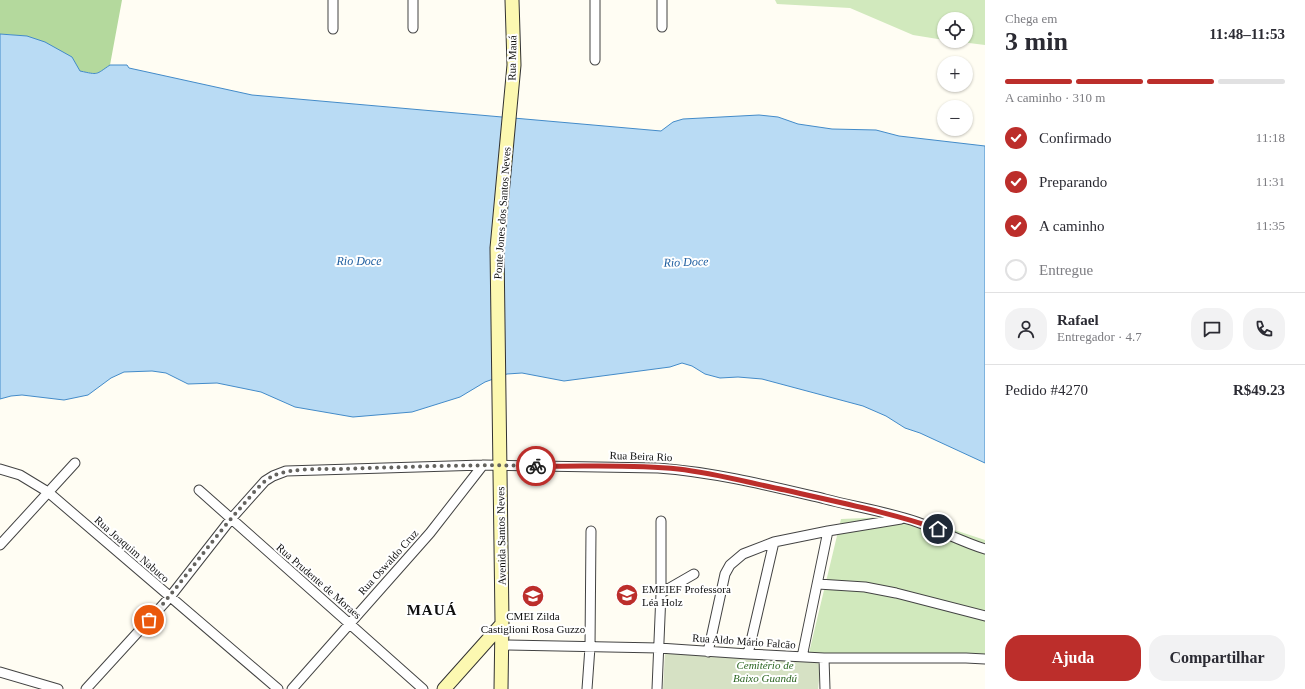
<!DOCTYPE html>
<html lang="pt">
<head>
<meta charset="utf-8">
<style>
  body { margin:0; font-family:Georgia,serif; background:#f2f2f3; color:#2b2b33; height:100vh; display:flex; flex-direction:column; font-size:15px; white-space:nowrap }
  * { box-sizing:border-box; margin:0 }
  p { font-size:13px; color:#7c7c81 }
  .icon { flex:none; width:22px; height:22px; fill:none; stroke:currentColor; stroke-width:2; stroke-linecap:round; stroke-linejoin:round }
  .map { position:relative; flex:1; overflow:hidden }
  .side { display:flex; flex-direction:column; background:#fff; width:320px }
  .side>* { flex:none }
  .buttons { position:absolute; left:937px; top:12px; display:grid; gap:8px }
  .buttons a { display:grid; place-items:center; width:36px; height:36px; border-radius:50%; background:#fff; box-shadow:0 1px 3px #0004; font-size:20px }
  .pin { position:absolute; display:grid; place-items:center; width:34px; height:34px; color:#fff; margin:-17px; border:2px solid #fff; border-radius:50%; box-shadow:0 1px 4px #0007 }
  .courier { position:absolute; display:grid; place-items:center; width:40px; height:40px; margin:-20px; border:3px solid #bc2e2b; border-radius:50%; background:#fff; color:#222; box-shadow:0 1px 5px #0007 }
  .head em { font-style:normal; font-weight:700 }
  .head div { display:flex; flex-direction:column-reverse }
  .head { display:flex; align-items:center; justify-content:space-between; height:68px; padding:0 20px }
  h1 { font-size:26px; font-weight:700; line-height:30px }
  .bar { display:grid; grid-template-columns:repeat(4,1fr); gap:6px 4px; align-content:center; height:48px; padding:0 20px }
  .bar i { height:5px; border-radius:3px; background:#e1e1e2 }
  .bar .selected { background:#bc2e2b }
  .bar p { grid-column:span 4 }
  .line { display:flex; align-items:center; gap:10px; padding:0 20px; border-top:1px solid #e1e1e2 }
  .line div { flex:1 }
  .round { display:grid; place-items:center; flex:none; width:42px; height:42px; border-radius:16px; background:#f2f2f3 }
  ol { padding:0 20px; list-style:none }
  li { display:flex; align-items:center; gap:12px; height:44px }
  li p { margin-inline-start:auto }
  li .icon { padding:4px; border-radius:50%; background:#bc2e2b; color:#fff; stroke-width:4 }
  li:last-child { color:#7c7c81 }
  li i { width:22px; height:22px; border:2px solid #e1e1e2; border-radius:50% }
  .primary-button { display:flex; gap:8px; margin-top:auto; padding:8px 20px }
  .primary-button a { flex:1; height:46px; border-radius:16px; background:#bc2e2b; color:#fff; font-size:16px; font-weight:700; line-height:46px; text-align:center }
  .primary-button a+a { background:#f2f2f3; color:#2b2b33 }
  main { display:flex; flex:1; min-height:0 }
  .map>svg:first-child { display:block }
</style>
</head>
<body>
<main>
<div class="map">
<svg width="985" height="689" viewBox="0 0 985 689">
  <rect width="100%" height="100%" fill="#fffdf3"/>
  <path fill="#d1e9bd" d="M775,0H985V45L953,41H966V19H944V40L913,35L850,8L777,4Z
    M912,516L985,540V657H808L841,519Z"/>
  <path fill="#b4d99d" d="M0,0H122L110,65L101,73L94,74L80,71C75,65 70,60 64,56C42,38 27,36 0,34Z"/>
  <path fill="#d6e1c4" d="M665,652L817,657L821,663L818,689H663Z"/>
  <path fill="#b9dbf4" stroke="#438bc9" d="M0,34L27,36L45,42L72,57L80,71C99,75 95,75 110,65H127L129,68L252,95L661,131L673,122L683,119L759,115L778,117L798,124L832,129L876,130L899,136L985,146V463L920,433L905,428L886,416L863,406L762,379L738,377L720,378L705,374L692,366L682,363L670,367L564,381L522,373L507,374L485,382L460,397L412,412L353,417L295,407L261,392L217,383L188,384L166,373L152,371L124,372L111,378L88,395L64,400L22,395L11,396L0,399Z"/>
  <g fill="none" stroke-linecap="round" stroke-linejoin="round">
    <g stroke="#434343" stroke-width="11">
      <path id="street" d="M595,0V60
        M662,0V27
        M413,28V0
        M333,29V0
        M0,469L20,475L48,492L278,689
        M199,490L423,689
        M0,545L75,463
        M818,584L865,587L896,593L985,616
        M661,593L694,574
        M502,645L659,648L748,654L824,658H966L985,659
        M708,652L725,574L730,565L743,554L774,542L828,531L901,519
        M748,654L774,542
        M802,657L828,531
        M824,658L825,689
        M0,672L58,689
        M86,689L170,597L231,519L265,481L273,476L286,471L483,465L658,468C714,472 770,486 825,499C856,507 888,512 917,522C940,530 962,542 985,549
        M292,689L430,533L483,465
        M587,689L590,647L591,531
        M657,689L661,593V521"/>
    </g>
    <g stroke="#323232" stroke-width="15">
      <path id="secondary" d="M444,689L502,624
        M501,689L502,621L497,248L514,65L512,0"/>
    </g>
    <use href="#street" stroke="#fff" stroke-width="9"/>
    <use href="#secondary" stroke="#fcf8b1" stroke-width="13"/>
  </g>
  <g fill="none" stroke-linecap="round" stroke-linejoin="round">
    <path stroke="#64635f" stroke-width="4" stroke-dasharray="0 7.2" d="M149,620C182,583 210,542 243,505C252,495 261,482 273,476C288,468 325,469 342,469C407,467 471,464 536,466"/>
    <path stroke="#bc2e2b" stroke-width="5" d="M536,466C583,467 631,464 678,469C714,473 750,483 785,490C836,502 889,512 938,529"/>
  </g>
  <defs>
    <g id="school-disc" transform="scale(1.15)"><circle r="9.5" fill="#bc2e2b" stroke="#fff"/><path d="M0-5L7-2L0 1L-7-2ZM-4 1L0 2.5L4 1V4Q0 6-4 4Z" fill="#fff"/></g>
  </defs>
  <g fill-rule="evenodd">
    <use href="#school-disc" x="627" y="595"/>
    <use href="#school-disc" x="533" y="596"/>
  </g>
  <g text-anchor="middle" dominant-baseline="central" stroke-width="4" stroke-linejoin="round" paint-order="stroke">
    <g font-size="11" fill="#101010" stroke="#fff">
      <text transform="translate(512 58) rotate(-89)">Rua Mauá</text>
      <text transform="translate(502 213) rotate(-86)">Ponte Jones dos Santos Neves</text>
      <text transform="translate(641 456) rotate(2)">Rua Beira Rio</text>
      <text transform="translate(501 536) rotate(-91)">Avenida Santos Neves</text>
      <text transform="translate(132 549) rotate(41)">Rua Joaquim Nabuco</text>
      <text transform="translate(388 562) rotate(-48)">Rua Oswaldo Cruz</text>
      <text transform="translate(319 581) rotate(41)">Rua Prudente de Moraes</text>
      <text transform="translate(744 641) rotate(4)">Rua Aldo Mário Falcão</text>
    </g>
    <g font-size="11" fill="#101010" stroke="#fff" text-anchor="start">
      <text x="642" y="589">EMEIEF Professora<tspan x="642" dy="13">Léa Holz</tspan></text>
      <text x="533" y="616" text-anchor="middle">CMEI Zilda<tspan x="533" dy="13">Castiglioni Rosa Guzzo</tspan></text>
    </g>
    <g font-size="11" font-style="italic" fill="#2b6621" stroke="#fff">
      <text x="765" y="665">Cemitério de<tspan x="765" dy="13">Baixo Guandú</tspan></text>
    </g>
    <g font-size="12" font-style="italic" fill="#1c5d9f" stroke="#fff">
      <text x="359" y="261">Rio Doce</text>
      <text transform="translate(686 262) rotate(-2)">Rio Doce</text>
    </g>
    <g font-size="15" font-weight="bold" letter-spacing="1" fill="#101010" stroke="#fff">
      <text x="432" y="610">MAUÁ</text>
    </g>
  </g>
</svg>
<div class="buttons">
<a><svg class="icon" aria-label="locate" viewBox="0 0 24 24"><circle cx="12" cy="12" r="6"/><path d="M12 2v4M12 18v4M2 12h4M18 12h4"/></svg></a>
<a>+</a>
<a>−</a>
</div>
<div class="pin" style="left:149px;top:620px;background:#ea580c"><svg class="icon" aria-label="bag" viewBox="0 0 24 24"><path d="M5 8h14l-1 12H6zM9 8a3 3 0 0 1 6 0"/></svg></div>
<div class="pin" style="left:938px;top:529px;background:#1f2937"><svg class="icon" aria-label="home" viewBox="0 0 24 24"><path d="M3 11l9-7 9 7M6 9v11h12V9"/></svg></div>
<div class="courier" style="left:536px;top:466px"><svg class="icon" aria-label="bike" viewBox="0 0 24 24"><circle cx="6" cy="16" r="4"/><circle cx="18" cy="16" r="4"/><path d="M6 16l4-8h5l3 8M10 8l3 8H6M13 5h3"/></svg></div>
</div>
<section class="side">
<div class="head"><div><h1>3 min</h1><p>Chega em</p></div><em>11:48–11:53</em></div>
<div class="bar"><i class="selected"></i><i class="selected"></i><i class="selected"></i><i></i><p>A caminho · 310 m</p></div>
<ol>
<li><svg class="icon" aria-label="check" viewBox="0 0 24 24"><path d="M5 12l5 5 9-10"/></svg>Confirmado<p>11:18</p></li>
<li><svg class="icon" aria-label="check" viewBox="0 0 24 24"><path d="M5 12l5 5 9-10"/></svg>Preparando<p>11:31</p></li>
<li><svg class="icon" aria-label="check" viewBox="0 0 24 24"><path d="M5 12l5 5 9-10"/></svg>A caminho<p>11:35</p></li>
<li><i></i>Entregue</li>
</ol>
<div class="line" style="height:72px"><a class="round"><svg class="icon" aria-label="person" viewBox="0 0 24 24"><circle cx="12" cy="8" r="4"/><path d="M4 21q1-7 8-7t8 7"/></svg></a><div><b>Rafael</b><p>Entregador · 4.7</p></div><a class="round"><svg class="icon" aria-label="chat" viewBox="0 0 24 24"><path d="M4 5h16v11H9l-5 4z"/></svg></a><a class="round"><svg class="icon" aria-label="phone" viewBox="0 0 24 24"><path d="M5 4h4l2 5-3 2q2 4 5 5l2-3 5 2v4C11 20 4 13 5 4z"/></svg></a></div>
<div class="line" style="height:52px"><div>Pedido #4270</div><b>R$49.23</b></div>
<div class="primary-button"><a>Ajuda</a><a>Compartilhar</a></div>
</section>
</main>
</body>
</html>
